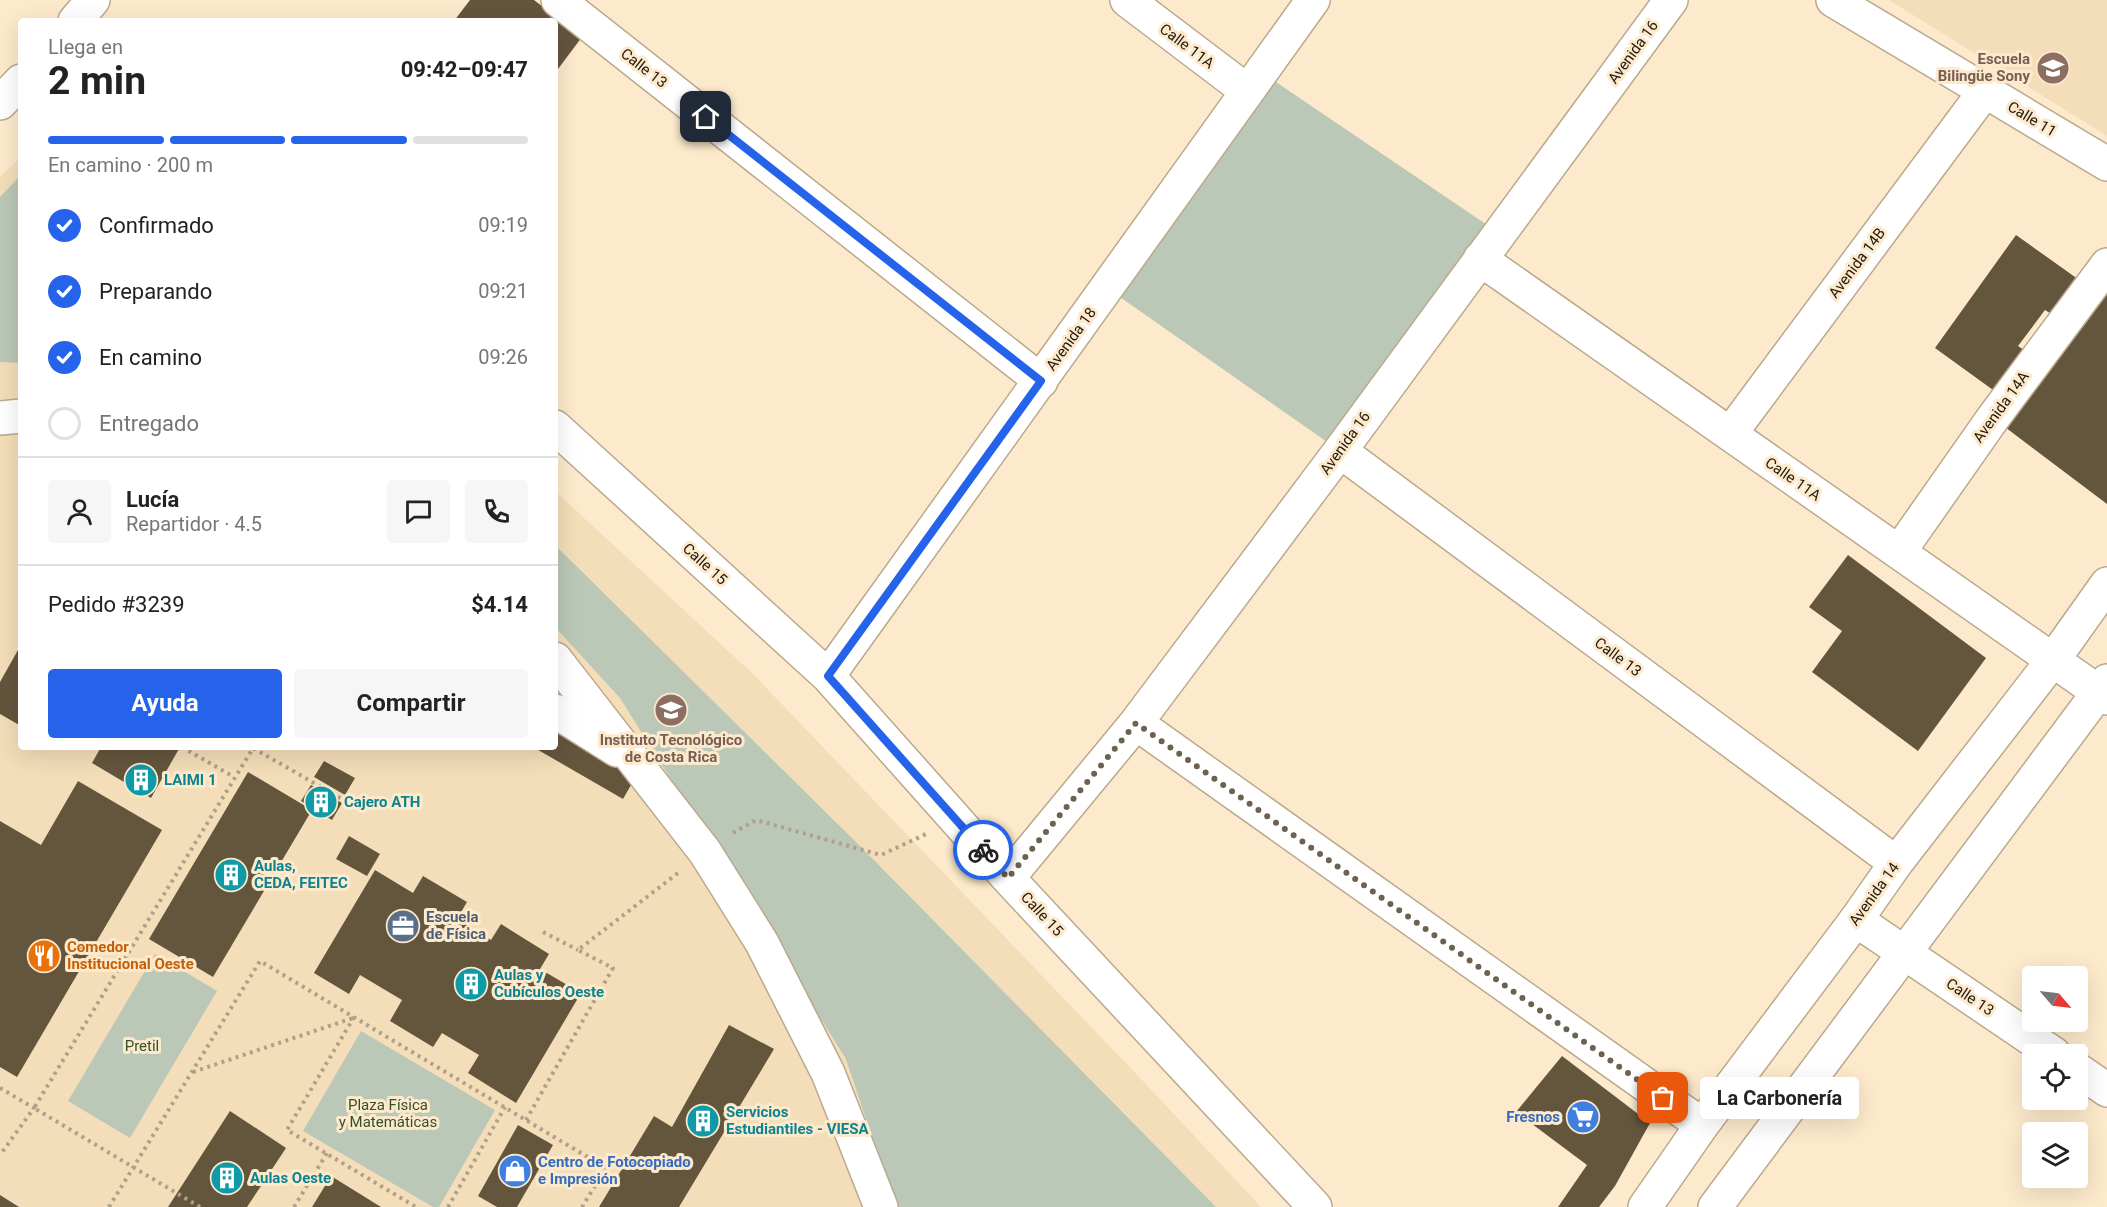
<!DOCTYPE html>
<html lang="es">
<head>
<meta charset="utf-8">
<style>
  body { margin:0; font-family:Roboto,sans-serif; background:#f6f6f6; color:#222; height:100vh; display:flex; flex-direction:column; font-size:22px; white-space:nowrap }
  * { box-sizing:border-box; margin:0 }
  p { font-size:20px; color:#767676 }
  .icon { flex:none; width:33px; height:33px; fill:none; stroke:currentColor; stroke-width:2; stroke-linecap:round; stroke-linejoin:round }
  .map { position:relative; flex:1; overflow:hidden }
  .side { position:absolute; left:18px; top:18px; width:540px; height:732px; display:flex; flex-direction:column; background:#fff; border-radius:6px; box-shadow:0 6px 24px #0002 }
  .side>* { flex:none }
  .needle { width:39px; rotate:118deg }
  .fabs { position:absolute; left:2022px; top:966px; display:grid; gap:12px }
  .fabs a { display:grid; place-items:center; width:66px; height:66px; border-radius:6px; background:#fff; box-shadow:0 6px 24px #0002; font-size:30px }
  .pin { position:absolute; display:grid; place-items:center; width:51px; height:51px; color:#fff; margin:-26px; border-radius:12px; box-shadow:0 3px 9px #0006 }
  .courier { position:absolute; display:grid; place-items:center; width:60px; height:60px; margin:-30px; border:4px solid #2563eb; border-radius:50%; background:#fff; color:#222; box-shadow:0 2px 8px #0007 }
  .bubble { position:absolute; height:42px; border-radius:6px; background:#fff; box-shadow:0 6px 24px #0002; font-size:20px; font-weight:700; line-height:42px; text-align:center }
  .head em { font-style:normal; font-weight:700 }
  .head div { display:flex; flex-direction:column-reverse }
  .head { display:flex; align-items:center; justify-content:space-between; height:102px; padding:0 30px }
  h1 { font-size:39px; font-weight:700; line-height:45px }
  .bar { display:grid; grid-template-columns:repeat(4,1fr); gap:9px 6px; align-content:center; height:72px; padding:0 30px }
  .bar i { height:8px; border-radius:4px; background:#e0e0e0 }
  .bar .current { background:#2563eb }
  .bar p { grid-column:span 4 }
  .line { display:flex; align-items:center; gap:15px; padding:0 30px; border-top:2px solid #e0e0e0 }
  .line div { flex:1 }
  .round { display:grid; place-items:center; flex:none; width:63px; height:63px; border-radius:6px; background:#f6f6f6 }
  ol { padding:0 30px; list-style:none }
  li { display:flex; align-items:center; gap:18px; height:66px }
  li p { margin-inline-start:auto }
  li .icon { padding:6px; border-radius:50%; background:#2563eb; color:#fff; stroke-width:4 }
  li:last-child { color:#767676 }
  li i { width:33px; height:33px; border:3px solid #e0e0e0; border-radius:50% }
  .action { display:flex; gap:12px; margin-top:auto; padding:12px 30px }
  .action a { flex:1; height:69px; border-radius:6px; background:#2563eb; color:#fff; font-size:24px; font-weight:700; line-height:69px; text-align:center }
  .action a+a { background:#f6f6f6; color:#222 }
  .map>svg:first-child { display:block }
</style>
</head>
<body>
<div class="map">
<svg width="2107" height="1207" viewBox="0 0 2107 1207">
  <rect width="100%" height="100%" fill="#fdeacc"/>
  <path fill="#f4deb9" d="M1889,0H2107V136Z
    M21,157V747H555V491L752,673L1141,1079L1261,1207H0V177Z"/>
  <path fill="#bbc7b7" d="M1261,72L1499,233L1340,451L1107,288Z
    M21,175V363L0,362V197Z
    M555,545L860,846L1216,1207H895L846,1059L620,698L555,627Z
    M155,954L217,991L130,1138L68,1101Z
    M361,1031L495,1110L439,1207H433L303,1131Z"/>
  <path fill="#64553d" d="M470,0H534L582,37L555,73V21H454Z
    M2016,235L2082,282L2056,317L2045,310L2018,346L2030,354L2000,395L1935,348Z
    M2107,265V504L1993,418Z
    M1848,555L1986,658L1918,751L1812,672L1842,631L1809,607Z
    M18,650L21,652V726L0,714V682Z
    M555,730L635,778L623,799L533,747H555Z
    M101,747H180L151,798L92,763Z
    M324,761L355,778L345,795L314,777Z
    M248,772L312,810L213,977L149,939Z
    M78,781L162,830L17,1077L0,1067V821L41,845Z
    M311,785L342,803L332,820L301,801Z
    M349,836L380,854L367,876L336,859Z
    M375,870L413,893L423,876L467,902L457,919L491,940L501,924L549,954L540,969L581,993L516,1103L468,1073L479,1055L442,1033L433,1047L390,1021L402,1000L360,975L349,994L314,973Z
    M729,1025L774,1049L679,1207H599L654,1116L672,1127Z
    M1562,1056L1650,1123L1615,1186L1599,1207H1558L1587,1165L1516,1112Z
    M230,1111L286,1148L247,1207H168Z
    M518,1125L553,1145L517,1207H497L478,1196Z
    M331,1176L381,1207H312Z
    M0,1195L19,1207H0Z"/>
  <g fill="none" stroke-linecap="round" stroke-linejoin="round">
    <g stroke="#baa98c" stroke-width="36">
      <path id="minor" d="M558,0L1041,381
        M1127,0L1247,91
        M1833,0L2107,164
        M75,21L93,0
        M0,103L21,81
        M1480,259L2107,698
        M0,418L21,416
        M555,427L828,676L1008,878L1315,1207
        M1730,434L1985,91
        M1340,451L1896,863
        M1899,552L1993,418L2107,265
        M555,659L705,852L762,943L828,1073L881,1207
        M828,676L1313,0
        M555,711L617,750
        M1136,723L1702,1125
        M1008,878L1136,723L1340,451L1671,0
        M1856,920L2054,1054
        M2078,1070L2107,1090
        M1645,1207L1702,1125L1856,920L1896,863L2053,660L2107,584
        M1715,1207L2107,681"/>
    </g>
    <path stroke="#afa089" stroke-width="4" stroke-dasharray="3 4.5" stroke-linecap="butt" d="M182,747L234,777
      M733,833L756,820L881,855L926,834
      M543,932L578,950
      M354,1017L287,1130L416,1207
      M193,1072L353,1018
      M0,1088L34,1108L0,1155
      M526,1120L613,968L578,950L678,873
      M109,1207L260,961L606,1168L582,1207
      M200,1207L34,1108L253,748L354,806
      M294,1207L327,1153
      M448,1207L505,1107"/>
    <use href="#minor" stroke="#fff" stroke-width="33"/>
  </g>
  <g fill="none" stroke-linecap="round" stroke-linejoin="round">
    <path stroke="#6d6250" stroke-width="6" stroke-dasharray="0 10.8" d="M983,850L1008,878L1136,723L1663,1098"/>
    <path stroke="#2563eb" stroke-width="8" d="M706,117L1041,381L828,676L983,850"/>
  </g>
  <defs>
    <g id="school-disc" transform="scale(1.725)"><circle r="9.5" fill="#8d6e63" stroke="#fdeacc"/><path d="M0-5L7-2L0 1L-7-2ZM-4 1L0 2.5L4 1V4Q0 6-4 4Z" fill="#fff"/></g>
    <g id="university-disc" transform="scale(1.725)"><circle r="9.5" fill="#8d6e63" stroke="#fdeacc"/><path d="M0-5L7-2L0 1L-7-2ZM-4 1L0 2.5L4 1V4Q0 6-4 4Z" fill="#fff"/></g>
    <g id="building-disc" transform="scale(1.725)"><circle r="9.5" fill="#0f9aa8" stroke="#fdeacc"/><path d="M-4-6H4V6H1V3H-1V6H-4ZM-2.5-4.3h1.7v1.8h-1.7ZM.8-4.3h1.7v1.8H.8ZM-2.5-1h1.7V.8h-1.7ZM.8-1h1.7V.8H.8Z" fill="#fff"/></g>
    <g id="office-disc" transform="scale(1.725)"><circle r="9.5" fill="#5c6f8a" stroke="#fdeacc"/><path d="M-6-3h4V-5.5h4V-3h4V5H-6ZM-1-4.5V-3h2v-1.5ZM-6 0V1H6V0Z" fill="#fff"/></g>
    <g id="restaurant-disc" transform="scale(1.725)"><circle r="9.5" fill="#e8710a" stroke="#fdeacc"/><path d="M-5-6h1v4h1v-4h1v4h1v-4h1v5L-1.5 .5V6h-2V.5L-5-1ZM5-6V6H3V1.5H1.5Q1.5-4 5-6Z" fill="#fff"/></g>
    <g id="supermarket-disc" transform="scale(1.725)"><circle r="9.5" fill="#3f7fe0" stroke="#fdeacc"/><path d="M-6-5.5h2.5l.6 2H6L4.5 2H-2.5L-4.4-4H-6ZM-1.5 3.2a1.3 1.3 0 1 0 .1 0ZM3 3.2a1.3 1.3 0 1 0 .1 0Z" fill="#fff"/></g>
    <g id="shop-disc" transform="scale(1.725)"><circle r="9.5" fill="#3f7fe0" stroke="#fdeacc"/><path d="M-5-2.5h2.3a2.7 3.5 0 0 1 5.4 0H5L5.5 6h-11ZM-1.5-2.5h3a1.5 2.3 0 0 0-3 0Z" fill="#fff"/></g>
  </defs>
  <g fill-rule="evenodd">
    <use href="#school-disc" x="2053" y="68"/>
    <use href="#university-disc" x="671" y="710"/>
    <use href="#building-disc" x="141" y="780"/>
    <use href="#building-disc" x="321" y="802"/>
    <use href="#building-disc" x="231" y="875"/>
    <use href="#office-disc" x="403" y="926"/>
    <use href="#restaurant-disc" x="44" y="956"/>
    <use href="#building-disc" x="471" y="984"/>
    <use href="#supermarket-disc" x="1583" y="1117"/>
    <use href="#building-disc" x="703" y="1121"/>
    <use href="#shop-disc" x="515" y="1171"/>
    <use href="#building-disc" x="227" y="1178"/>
  </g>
  <g text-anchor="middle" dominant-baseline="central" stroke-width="6" stroke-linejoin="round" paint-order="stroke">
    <g font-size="15" fill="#20190e" stroke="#fdeacc">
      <text transform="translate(1187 46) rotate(37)">Calle 11A</text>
      <text transform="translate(1633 52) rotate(-54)">Avenida 16</text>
      <text transform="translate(644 68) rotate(38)">Calle 13</text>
      <text transform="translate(2032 119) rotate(31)">Calle 11</text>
      <text transform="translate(1857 263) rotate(-53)">Avenida 14B</text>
      <text transform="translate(1071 339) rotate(-54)">Avenida 18</text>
      <text transform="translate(2001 407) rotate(-54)">Avenida 14A</text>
      <text transform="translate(1345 443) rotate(-54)">Avenida 16</text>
      <text transform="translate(1793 479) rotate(35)">Calle 11A</text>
      <text transform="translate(705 564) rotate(42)">Calle 15</text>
      <text transform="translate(1618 657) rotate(37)">Calle 13</text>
      <text transform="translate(1874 894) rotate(-54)">Avenida 14</text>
      <text transform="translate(1042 914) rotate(47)">Calle 15</text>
      <text transform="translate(1970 997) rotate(34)">Calle 13</text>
    </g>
    <g font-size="15" font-weight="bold" fill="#785e54" stroke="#fdeacc" text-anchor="end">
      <text x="2030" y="59">Escuela<tspan x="2030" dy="17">Bilingüe Sony</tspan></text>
      <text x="671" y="740" text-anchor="middle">Instituto Tecnológico<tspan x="671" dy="17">de Costa Rica</tspan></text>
    </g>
    <g font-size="15" font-weight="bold" fill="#0d838f" stroke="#fdeacc" text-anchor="start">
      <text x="164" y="780">LAIMI 1</text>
      <text x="344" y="802">Cajero ATH</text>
      <text x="254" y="866">Aulas,<tspan x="254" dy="17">CEDA, FEITEC</tspan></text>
      <text x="494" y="975">Aulas y<tspan x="494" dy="17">Cubículos Oeste</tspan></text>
      <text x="726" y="1112">Servicios<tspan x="726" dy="17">Estudiantiles - VIESA</tspan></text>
      <text x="250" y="1178">Aulas Oeste</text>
    </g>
    <g font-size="15" font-weight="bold" fill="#4e5e75" stroke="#fdeacc" text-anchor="start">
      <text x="426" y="917">Escuela<tspan x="426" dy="17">de Física</tspan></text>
    </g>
    <g font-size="15" font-weight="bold" fill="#c56008" stroke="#fdeacc" text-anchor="start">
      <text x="67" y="947">Comedor<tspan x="67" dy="17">Institucional Oeste</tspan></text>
    </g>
    <g font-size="15" fill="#34512a" stroke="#fdeacc">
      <text x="142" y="1046">Pretil</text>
      <text x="388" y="1105">Plaza Física<tspan x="388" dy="17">y Matemáticas</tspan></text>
    </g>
    <g font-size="15" font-weight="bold" fill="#366cbe" stroke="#fdeacc" text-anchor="end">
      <text x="1560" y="1117">Fresnos</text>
      <text x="538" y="1162" text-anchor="start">Centro de Fotocopiado<tspan x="538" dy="17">e Impresión</tspan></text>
    </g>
  </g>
</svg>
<div class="fabs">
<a><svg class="needle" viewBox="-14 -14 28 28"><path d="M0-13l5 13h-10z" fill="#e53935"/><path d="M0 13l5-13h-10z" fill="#767676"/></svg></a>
<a><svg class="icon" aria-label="locate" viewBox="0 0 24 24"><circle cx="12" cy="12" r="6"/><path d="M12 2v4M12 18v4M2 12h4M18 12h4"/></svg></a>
<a><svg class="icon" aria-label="layers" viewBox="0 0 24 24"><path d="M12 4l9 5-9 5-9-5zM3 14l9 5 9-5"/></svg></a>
</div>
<div class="pin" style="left:1663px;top:1098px;background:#ea580c"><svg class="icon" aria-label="bag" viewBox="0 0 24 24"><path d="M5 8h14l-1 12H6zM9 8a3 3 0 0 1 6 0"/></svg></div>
<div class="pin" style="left:706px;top:117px;background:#1f2937"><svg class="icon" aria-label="home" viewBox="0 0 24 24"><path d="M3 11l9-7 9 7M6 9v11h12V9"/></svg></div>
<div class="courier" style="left:983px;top:850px"><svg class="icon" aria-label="bike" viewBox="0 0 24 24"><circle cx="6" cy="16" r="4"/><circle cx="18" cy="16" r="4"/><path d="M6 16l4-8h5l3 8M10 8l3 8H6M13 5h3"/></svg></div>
<div class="bubble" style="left:1700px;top:1077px;width:159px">La Carbonería</div>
<section class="side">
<div class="head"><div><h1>2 min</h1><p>Llega en</p></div><em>09:42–09:47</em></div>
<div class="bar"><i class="current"></i><i class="current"></i><i class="current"></i><i></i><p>En camino · 200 m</p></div>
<ol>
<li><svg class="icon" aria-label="check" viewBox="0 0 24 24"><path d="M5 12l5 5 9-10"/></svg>Confirmado<p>09:19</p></li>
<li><svg class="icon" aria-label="check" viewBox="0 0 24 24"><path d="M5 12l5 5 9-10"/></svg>Preparando<p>09:21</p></li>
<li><svg class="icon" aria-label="check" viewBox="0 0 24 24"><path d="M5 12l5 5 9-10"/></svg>En camino<p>09:26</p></li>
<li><i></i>Entregado</li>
</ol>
<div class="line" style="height:108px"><a class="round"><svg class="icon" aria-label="person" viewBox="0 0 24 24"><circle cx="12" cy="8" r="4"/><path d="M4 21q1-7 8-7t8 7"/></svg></a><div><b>Lucía</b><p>Repartidor · 4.5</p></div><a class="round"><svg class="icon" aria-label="chat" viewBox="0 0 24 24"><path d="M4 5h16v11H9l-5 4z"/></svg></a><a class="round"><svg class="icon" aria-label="phone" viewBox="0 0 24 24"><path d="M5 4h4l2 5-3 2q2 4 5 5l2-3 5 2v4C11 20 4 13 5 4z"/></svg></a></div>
<div class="line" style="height:78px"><div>Pedido #3239</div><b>$4.14</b></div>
<div class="action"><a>Ayuda</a><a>Compartir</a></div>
</section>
</div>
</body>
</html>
